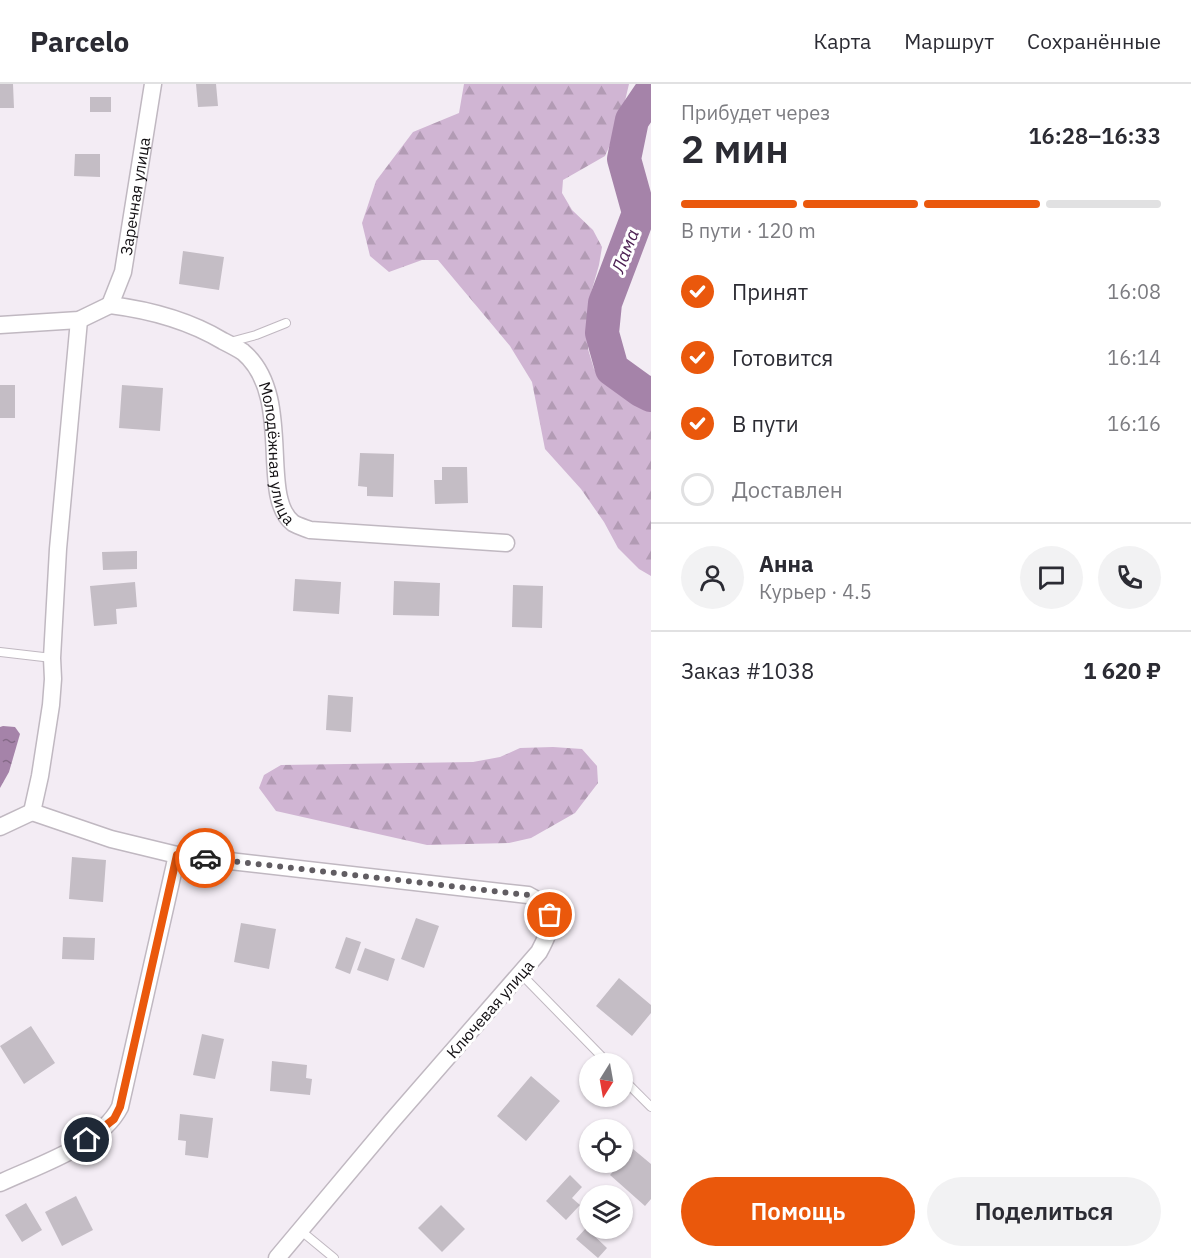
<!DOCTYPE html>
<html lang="ru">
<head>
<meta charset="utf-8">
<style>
  body { margin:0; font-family:"IBM Plex Sans",sans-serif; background:#f2f2f3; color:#2b2b33; height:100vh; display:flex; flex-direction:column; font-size:22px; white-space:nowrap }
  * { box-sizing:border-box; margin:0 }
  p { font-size:20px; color:#7c7c81 }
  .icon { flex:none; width:33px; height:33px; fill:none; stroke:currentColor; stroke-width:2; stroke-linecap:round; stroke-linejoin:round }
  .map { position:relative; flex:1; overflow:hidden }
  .side { display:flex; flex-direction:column; background:#fff; width:540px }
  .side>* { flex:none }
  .needle { width:39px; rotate:191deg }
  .controls { position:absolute; left:579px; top:969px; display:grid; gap:12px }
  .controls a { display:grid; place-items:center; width:54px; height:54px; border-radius:50%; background:#fff; box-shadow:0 2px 4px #0004; font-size:30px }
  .pin { position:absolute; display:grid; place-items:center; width:51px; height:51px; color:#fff; margin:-26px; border:3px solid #fff; border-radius:50%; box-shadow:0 2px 6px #0007 }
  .courier { position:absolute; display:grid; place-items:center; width:60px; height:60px; margin:-30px; border:4px solid #ea580c; border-radius:50%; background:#fff; color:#222; box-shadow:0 2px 8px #0007 }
  .head em { font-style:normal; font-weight:600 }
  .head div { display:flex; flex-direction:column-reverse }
  .head { display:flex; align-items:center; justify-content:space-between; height:102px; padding:0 30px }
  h1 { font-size:39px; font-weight:600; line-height:45px }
  .bar { display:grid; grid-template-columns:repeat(4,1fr); gap:9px 6px; align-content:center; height:72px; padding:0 30px }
  .bar i { height:8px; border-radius:4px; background:#e1e1e2 }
  .bar .active { background:#ea580c }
  .bar p { grid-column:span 4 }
  .line { display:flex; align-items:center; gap:15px; padding:0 30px; border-top:2px solid #e1e1e2 }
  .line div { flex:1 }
  .round { display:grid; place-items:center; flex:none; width:63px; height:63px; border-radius:32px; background:#f2f2f3 }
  ol { padding:0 30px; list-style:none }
  li { display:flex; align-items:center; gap:18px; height:66px }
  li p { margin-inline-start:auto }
  li .icon { padding:6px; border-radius:50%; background:#ea580c; color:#fff; stroke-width:4 }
  li:last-child { color:#7c7c81 }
  li i { width:33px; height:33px; border:3px solid #e1e1e2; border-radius:50% }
  .action { display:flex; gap:12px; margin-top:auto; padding:12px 30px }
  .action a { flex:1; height:69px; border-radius:36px; background:#ea580c; color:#fff; font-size:24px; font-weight:600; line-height:69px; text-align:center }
  .action a+a { background:#f2f2f3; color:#2b2b33 }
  header { display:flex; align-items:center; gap:36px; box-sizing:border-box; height:84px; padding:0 30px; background:#fff; border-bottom:2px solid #e1e1e2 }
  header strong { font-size:28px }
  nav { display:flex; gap:33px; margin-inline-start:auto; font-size:21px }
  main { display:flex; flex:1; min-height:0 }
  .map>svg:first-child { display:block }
</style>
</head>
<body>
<header>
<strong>Parcelo</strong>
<nav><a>Карта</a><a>Маршрут</a><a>Сохранённые</a></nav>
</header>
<main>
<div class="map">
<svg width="651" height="1174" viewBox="0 0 651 1174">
  <defs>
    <pattern id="forest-firs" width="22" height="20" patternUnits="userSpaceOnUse" patternTransform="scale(1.5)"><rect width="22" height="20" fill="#d0b5d3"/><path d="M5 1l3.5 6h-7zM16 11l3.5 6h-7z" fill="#b29bb4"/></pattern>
    <pattern id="water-ripples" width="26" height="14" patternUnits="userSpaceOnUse" patternTransform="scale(1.5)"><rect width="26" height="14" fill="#a583a9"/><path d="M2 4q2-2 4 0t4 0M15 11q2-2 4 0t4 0" fill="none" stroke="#856a88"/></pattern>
  </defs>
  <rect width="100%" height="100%" fill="#f3ecf4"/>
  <path fill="url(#forest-firs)" d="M464,0H629L620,38L605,72L563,96L562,109L572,126L593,146L602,163L599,181L591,209L588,265L594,285L623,310L651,328V492L639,485L618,464L604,438L581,405L545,365L532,298L510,262L438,176H422L389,188L370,172L362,139L376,97L413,48L459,29Z
    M553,663L582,665L597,682L598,699L575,729L531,754L509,759L427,761L276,727L259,704L264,691L281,681L473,678L500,673L520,664Z"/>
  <path fill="url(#water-ripples)" d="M3,642L15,643L20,650L9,688L0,704V643Z"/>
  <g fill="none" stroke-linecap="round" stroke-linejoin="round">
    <path stroke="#a583a9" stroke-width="34" d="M651,8L632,36L624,75L639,129L605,219L602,249L612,285L641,306L651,311"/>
  </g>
  <path fill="#c4bdc5" d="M0,0H13L14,24H0Z
    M196,0H216L218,22L198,23Z
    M90,13H111V28H90Z
    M75,70H100V93L74,92Z
    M183,167L224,173L219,206L179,200Z
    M0,301H15V334H0Z
    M122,301L163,304L160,347L119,344Z
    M360,369L394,370L393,413L367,412V403L358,402Z
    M442,383H467L468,419L435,420L434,396H442Z
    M137,467V485L103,486L102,468Z
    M295,495L341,498L339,530L293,527Z
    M394,497L440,499L439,532L393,531Z
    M135,498L137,523L116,525L117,540L94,542L90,502Z
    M513,501L543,502L542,544L512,543Z
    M328,611L353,613L351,648L326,646Z
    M72,773L106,776L103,818L69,815Z
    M416,834L439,842L424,884L401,875Z
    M241,839L276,845L269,885L234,878Z
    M63,853L95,854L94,876L62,875Z
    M346,853L361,858L350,890L335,884Z
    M365,864L395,875L388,897L357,886Z
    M619,894L651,921V929L632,952L596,922Z
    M31,942L55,979L24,1000L0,962Z
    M202,950L224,955L215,995L193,991Z
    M272,977L307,981L306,994L312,995L310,1011L270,1007Z
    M531,992L560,1017L526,1057L497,1032Z
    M180,1030L213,1034L208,1074L185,1071L186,1057L178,1056Z
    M633,1065L651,1080V1115L645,1122L610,1091Z
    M570,1091L582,1103L572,1114L580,1121L566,1136L546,1117Z
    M76,1112L93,1146L62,1162L45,1128Z
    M26,1119L42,1146L22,1158L5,1131Z
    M441,1121L465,1145L442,1168L418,1144Z
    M586,1144L607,1164L598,1174L576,1155Z"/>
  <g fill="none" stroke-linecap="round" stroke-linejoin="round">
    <g stroke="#c0b8c1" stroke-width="10">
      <path id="service" d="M230,258L256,251L286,239
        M0,568L52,574
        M521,890L609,980
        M622,994L651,1023
        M300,1146L334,1174"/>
    </g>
    <g stroke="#c0b8c1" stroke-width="19">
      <g id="minor">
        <path id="s1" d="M110,221C150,226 188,236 223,257C229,260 237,264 243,268C295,312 258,412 293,439C298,442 305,444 310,446L506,459"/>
        <path id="s2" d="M110,221L123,188L153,0"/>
        <path d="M0,241L79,236L110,221"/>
        <path d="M32,728L111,755L177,771L528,811C558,826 553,842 539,868L391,1038L277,1174"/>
        <path d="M32,728L40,692L51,621L53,595L52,574L58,465L79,236"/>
        <path d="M0,743L32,728"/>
        <path d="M0,1099C38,1081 100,1062 120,1023L177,771"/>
      </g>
    </g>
    <use href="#service" stroke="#fff" stroke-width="8"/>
    <use href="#minor" stroke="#fff" stroke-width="16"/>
  </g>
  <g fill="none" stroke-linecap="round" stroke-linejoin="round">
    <path stroke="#615d62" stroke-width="6" stroke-dasharray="0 10.8" d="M205,774L528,811L541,817L550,831"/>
    <path stroke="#ea580c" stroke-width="8" d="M87,1056L114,1035L120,1023L177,771L205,774"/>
  </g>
  <g text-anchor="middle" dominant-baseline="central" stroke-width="6" stroke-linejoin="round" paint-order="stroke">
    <g font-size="16" fill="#131013" stroke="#fff">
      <text stroke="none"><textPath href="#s2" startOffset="112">Заречная улица</textPath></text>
      <text stroke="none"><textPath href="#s1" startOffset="252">Молодёжная улица</textPath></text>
      <text transform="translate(490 925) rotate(-49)">Ключевая улица</text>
    </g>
    <g font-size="18" font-style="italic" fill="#4e2254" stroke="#fff">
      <text transform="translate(625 167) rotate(-69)">Лама</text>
    </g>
  </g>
</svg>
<div class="controls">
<a><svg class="needle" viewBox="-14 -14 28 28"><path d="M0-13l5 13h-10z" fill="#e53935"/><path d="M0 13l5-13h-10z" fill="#7c7c81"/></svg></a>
<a><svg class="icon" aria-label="locate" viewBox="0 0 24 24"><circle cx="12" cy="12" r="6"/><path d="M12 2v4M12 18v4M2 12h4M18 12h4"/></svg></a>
<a><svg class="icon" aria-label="layers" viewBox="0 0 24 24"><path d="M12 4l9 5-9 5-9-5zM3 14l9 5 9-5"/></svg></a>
</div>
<div class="pin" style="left:550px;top:831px;background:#ea580c"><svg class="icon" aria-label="bag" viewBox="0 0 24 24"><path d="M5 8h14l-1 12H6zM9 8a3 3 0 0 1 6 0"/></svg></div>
<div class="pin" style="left:87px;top:1056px;background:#1f2937"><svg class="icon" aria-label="home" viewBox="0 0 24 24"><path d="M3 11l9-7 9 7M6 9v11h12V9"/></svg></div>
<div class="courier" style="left:205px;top:774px"><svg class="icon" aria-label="car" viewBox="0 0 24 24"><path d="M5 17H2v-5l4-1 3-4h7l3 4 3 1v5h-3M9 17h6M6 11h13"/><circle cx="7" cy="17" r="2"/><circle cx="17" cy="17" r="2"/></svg></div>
</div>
<section class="side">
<div class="head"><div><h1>2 мин</h1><p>Прибудет через</p></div><em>16:28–16:33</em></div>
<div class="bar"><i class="active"></i><i class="active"></i><i class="active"></i><i></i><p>В пути · 120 m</p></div>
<ol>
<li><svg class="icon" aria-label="check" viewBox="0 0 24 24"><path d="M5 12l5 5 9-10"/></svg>Принят<p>16:08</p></li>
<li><svg class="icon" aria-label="check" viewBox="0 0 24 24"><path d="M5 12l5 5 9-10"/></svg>Готовится<p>16:14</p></li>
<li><svg class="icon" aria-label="check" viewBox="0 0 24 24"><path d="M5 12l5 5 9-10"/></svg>В пути<p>16:16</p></li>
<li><i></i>Доставлен</li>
</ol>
<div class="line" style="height:108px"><a class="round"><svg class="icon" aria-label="person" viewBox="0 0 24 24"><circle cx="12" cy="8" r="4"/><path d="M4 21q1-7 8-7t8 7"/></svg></a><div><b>Анна</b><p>Курьер · 4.5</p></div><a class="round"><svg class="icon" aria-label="chat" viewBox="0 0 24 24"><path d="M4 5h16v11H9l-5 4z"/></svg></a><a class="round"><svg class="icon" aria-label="phone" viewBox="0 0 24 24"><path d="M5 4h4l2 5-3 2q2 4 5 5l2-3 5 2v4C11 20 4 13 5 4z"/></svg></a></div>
<div class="line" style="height:78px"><div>Заказ #1038</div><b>1 620 ₽</b></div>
<div class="action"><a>Помощь</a><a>Поделиться</a></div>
</section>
</main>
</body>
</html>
